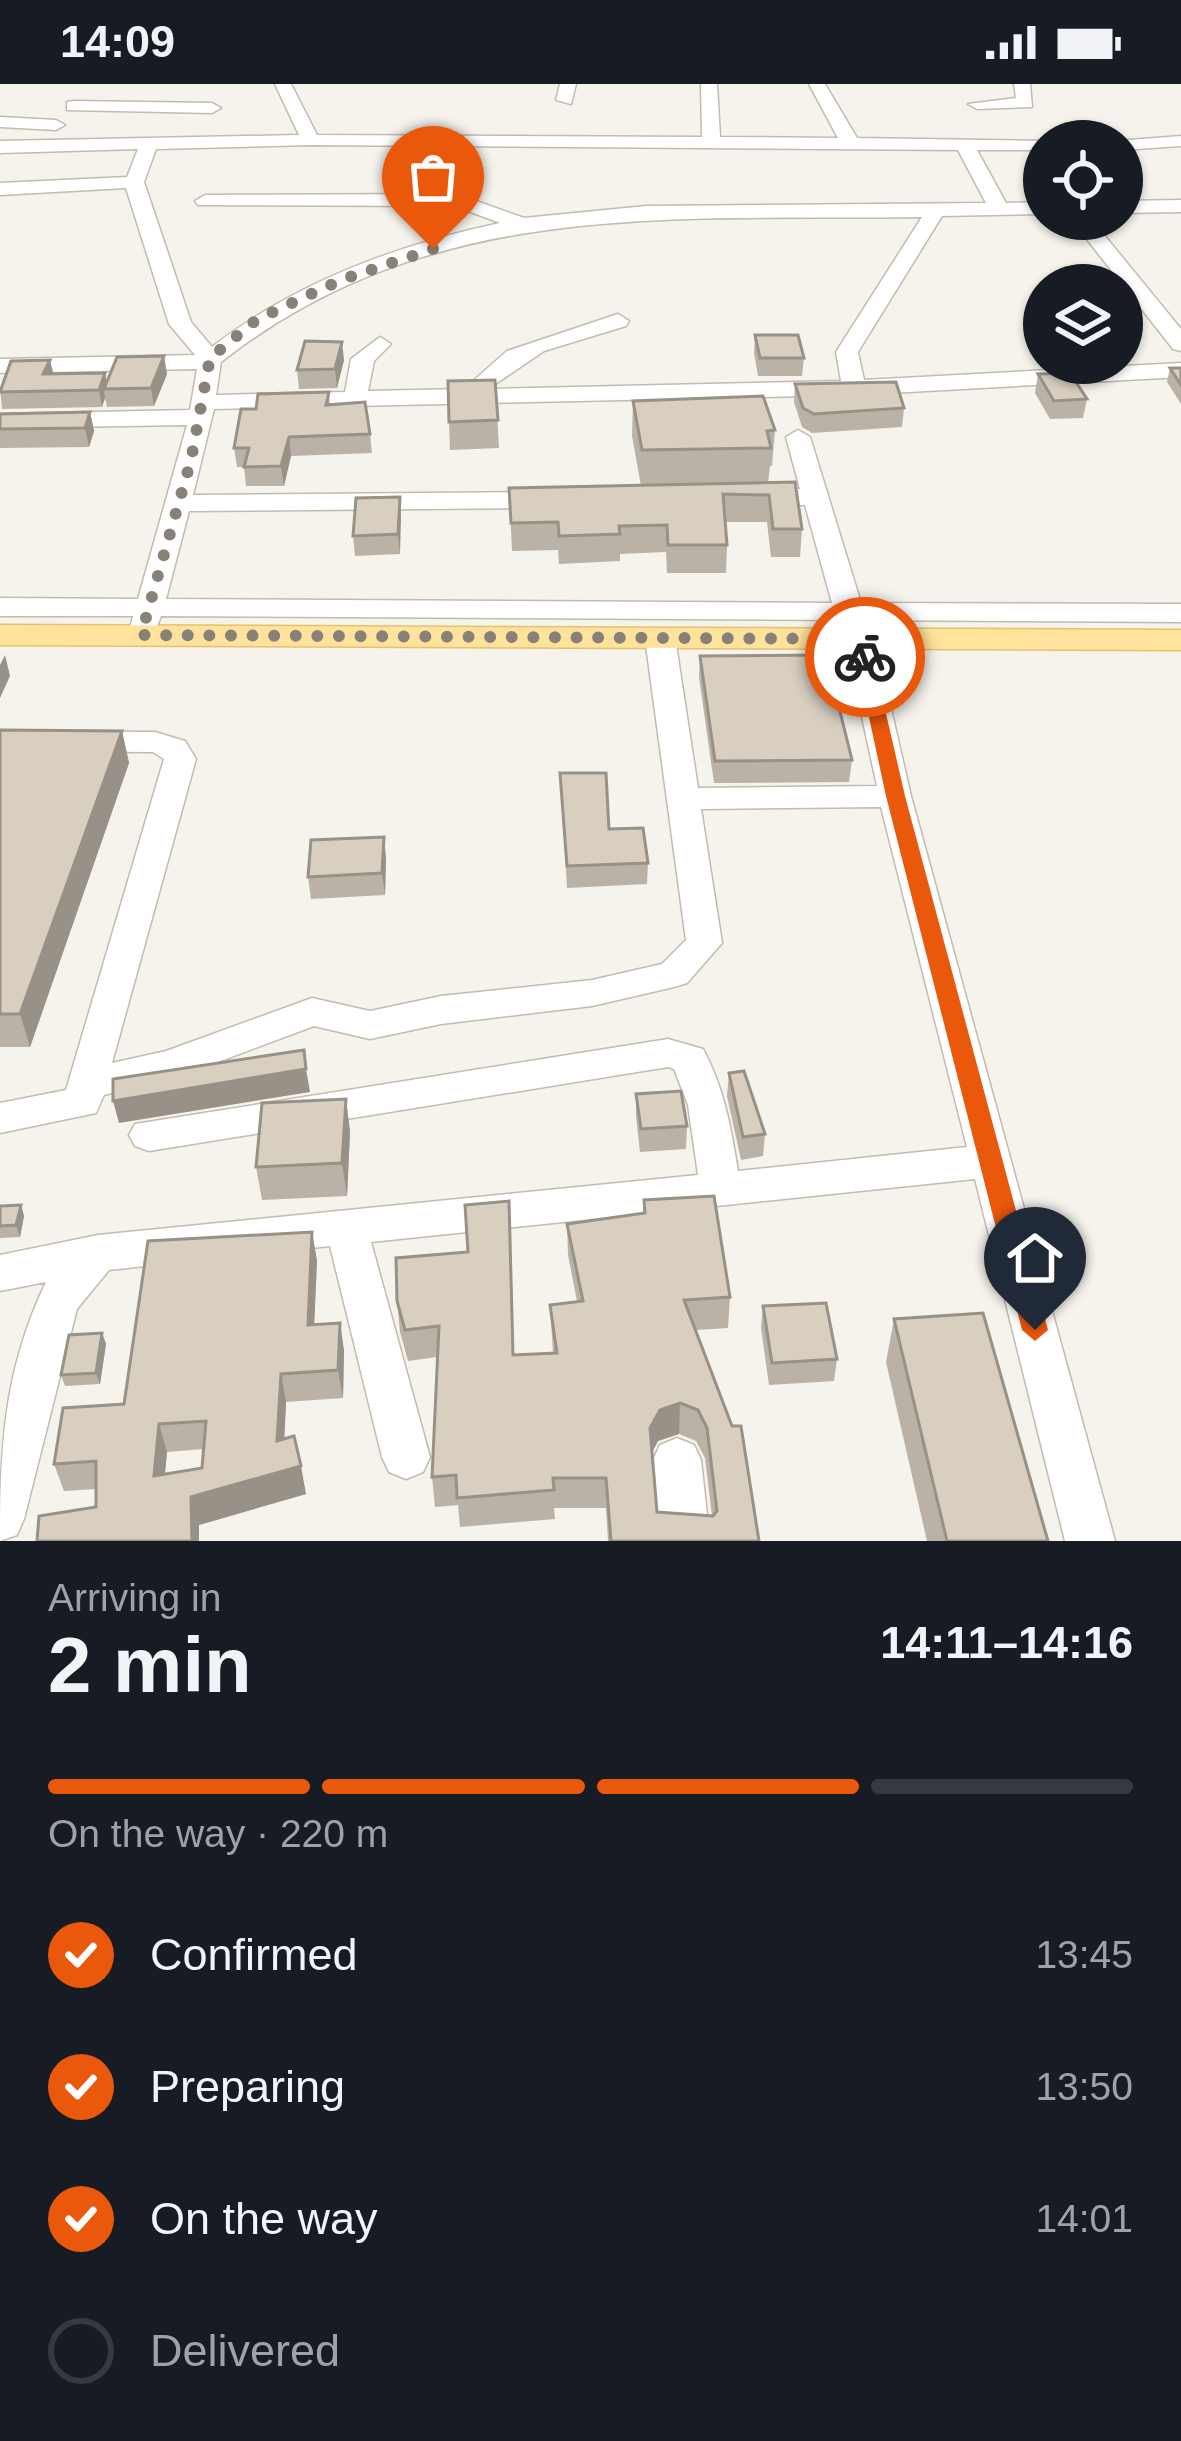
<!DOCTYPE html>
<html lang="en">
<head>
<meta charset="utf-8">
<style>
  body { margin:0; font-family:Helvetica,sans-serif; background:#242831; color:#f1f3f6; height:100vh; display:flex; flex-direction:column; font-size:45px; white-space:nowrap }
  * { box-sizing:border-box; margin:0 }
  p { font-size:39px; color:#9ea1a6 }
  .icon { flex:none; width:66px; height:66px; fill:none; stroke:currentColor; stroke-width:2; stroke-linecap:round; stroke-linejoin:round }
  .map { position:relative; height:1457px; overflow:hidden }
  .panel { display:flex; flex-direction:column; background:#171b24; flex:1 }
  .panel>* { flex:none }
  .controls { position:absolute; left:1023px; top:36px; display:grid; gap:24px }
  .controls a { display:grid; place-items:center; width:120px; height:120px; border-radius:50%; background:#171b24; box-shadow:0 3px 9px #0004; font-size:60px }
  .pin { position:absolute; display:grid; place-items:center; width:102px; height:102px; color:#fff; margin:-123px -51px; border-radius:50% 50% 50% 0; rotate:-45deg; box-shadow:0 0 12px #0007 }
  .pin .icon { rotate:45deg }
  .courier { position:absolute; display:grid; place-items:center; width:120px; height:120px; margin:-60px; border:9px solid #ea580c; border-radius:50%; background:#fff; color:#222; box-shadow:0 3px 15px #0007 }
  .headline em { font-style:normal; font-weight:700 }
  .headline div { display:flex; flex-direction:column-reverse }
  .headline { display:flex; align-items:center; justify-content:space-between; height:204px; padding:0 48px }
  h1 { font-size:78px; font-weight:700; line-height:90px }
  .bar { display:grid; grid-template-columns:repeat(4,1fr); gap:18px 12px; align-content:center; height:144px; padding:0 48px }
  .bar i { height:15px; border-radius:9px; background:#363941 }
  .bar .selected { background:#ea580c }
  .bar p { grid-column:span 4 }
  ol { padding:0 48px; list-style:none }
  li { display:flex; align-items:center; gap:36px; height:132px }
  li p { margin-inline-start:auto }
  li .icon { padding:12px; border-radius:50%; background:#ea580c; color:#fff; stroke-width:4 }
  li:last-child { color:#9ea1a6 }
  li i { width:66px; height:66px; border:6px solid #363941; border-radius:50% }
  .status { display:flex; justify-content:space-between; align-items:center; height:84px; padding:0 60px; background:#171b24; direction:ltr }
  .status svg { height:33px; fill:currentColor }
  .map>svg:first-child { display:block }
</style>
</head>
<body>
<div class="status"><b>14:09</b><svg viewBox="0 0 49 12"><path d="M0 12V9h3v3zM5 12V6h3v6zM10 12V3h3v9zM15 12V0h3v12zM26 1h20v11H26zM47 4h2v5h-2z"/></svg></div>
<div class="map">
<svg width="1181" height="1457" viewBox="0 0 1181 1457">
  <rect width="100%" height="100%" fill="#f6f3ec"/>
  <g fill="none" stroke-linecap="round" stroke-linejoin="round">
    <g stroke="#c2bbae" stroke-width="3">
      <path id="minor" d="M275,0H291L317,51L702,53L701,0H717L720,53L838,54L809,0H825L857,54L1050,57H1044V66H977L1006,119L1044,118V130L942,132L858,268L864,296L1181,279V293L854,311L214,325L193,411L550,408L563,416L550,424L189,427L166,515L832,519L805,421H752L739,413L752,405H800L786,353L798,346L810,353L861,519L1181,520V538L161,532L154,550L144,553L130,544L133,532H0V514L138,515L187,341L0,344V330L190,326L197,285L0,289V275L195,271L169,240L126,104L0,111V99L127,93L138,65L0,69V57L299,51ZM311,61L958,66L986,119L646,122L524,134L457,110L205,111L195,117L198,121L455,122L500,139C397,161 296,198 212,263L191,238L144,98L156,65ZM922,133L836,268L841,297L488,305L544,267L626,242L629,237L618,230L507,267L464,305L368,307L374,277L391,260L380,253L351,275L345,308L216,311L221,278C433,112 670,137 922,133Z
        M560,0H576L571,20L556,16Z
        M1014,0H1030L1032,23L977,25L968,20L1016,14Z
        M73,17L212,19L221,24L212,29L67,26V18Z
        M0,33L56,36L65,41L56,46L0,43Z
        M1181,52V62L1122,66V57H1116Z
        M1181,116V128L1122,129V117Z
        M1071,135H1091L1181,245V267L1173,265Z
        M660,545L675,554L698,704L877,702L845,555L860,546L875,555L911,712L1115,1457H1065L975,1095L371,1158L430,1373L423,1388L406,1395L389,1388L382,1373L330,1162L109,1186L77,1225L24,1435L17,1451L0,1457C0,1362 4,1286 46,1198L0,1207V1171L98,1151L698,1091L688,1021L674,985L668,983L149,1067L135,1062L129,1051L135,1040L668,955L703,965C724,1004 731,1043 738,1087L967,1063L881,723L701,725L722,859L687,899L674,903L592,922L441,940L370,955L314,942L186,990L104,1011L96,1029L0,1049V1019L66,1006L164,675L153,668L0,667V647L155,648L185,657L196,675L112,979L166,967L312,914L370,927L441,912L592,896L662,880L686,856L645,554Z
        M677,1354L694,1361L701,1376L710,1457H660L653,1376L660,1361Z"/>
    </g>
    <g stroke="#e6c16a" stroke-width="3">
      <path id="major" d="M0,541L1181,546V566L0,561Z"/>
    </g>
    <use href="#minor" fill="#fff" fill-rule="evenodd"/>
    <use href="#major" fill="#ffe39c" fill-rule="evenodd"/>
  </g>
  <path fill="#bab2a6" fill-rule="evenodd" d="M755,251L804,274L802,292H758L754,269Z
    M164,272L167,290L154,322L107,323L105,314L102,323L2,325L0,304L53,290L105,289L107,298Z
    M344,276L337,304L299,305L297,286Z
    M1170,284H1181V320L1167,298Z
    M1038,290L1087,315L1083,334L1050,335L1035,309Z
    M495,296L499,364L450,366L449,338Z
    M795,300L904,324L902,343L812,349L802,343L794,318Z
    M329,308L330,321L370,350L372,369L291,372L284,402H246L244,383H237L234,364L256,325Z
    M633,317L775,346L772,382H770L768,399L802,445L800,473H771L767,438H725L727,461L726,489H667L666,468L620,470V477L559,480L558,466L512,467L509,404L641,402L632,352Z
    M90,328L94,347L89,363L0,364V330Z
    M400,413V470L355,472L353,452Z
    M700,572L852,676L849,698L714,699L699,593Z
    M0,646L122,647L129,679L30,963H0Z
    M560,689L609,745L648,779L647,800L567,804Z
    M386,774L385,811L311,815L308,793Z
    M729,989L765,1050L763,1072L741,1076L727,1012Z
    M636,1010L687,1042L686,1065L640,1068L636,1032Z
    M346,1015L350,1048L347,1112L262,1116L256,1083Z
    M644,1116L730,1213L728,1244L696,1246L759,1457H608L606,1424H554L555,1435L460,1443L458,1421L435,1423L432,1393L437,1273L408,1277L400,1248L397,1217L514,1271L553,1269L550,1221L577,1217L568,1171L567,1140L643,1129ZM679,1350L696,1357L705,1374L712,1432L657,1428L652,1368L658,1357Z
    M21,1121L24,1132L20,1153L0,1154V1122Z
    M312,1148L317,1177L314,1240L340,1239L344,1267L343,1314L286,1318L284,1355L306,1410L199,1441V1457H37L96,1423V1405L64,1407L54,1380L124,1320ZM204,1365L202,1384L165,1390L167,1368Z
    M763,1222L837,1275L834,1297L769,1301L761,1244Z
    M894,1235L1048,1457H927L886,1278Z
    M102,1249L106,1260L100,1300L65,1302L61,1291Z"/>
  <path fill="#979187" d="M342,258L344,276L337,304L335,285Z
    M164,272L167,290L154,322L151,304Z
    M50,276L54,292L43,290Z
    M105,289L108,304L104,305L105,314L102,323L99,306Z
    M90,328L94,347L89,363L85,344Z
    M289,353L291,372L284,402L281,382Z
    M400,413L401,433L400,470L398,450Z
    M5,571L10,592L0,614V581Z
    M122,647L129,679L30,963L20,930Z
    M384,753L386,774L385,811L382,789Z
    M306,985L310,1008L119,1039L113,1017Z
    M346,1015L350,1048L347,1112L342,1079Z
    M21,1121L24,1132L20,1153L16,1141Z
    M312,1148L317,1177L313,1269L308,1241Z
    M340,1239L344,1267L343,1314L338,1286Z
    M102,1249L106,1260L100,1300L96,1289Z
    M281,1290L286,1318L283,1385L277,1357Z
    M680,1319L679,1350L658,1357L649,1374L650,1344L660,1326Z
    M159,1340L167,1368L162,1419L154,1392Z
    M301,1382L306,1410L199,1441V1457H192L191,1413Z"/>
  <path fill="#d8cfc1" stroke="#979187" stroke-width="3" fill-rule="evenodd" d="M755,251H798L804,274H760Z
    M305,257L342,258L335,285L297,286Z
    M164,272L151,304L104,305L117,273Z
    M50,276L43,290L105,289L99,306L0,308L11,277Z
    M1170,284H1181V301Z
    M1070,289L1087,315L1054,317L1038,290Z
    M495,296L498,336L449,338L448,297Z
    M896,298L904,324L814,330L803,324L795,300Z
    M329,308L326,321L365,318L370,350L289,353L281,382L244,383L249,364H234L241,325H256L258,310Z
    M763,312L775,346L767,347L771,364L642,366L633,317Z
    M90,328L85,344L0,345V330Z
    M795,398L802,445H773L769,411L723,410L727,461H668L667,441L619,442L620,450L559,452L558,438L511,439L509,404Z
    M400,413L398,450L353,452L356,414Z
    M826,571L852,676L715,677L700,572Z
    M0,646L122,647L20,930H0Z
    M560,689H606L609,745L643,744L648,779L567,782Z
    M384,753L382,789L308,793L311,756Z
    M304,966L306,985L113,1017V995Z
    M744,987L765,1050L743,1053L729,989Z
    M681,1007L687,1042L641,1045L636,1010Z
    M346,1015L342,1079L256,1083L262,1019Z
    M714,1112L730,1213L684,1216L732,1342H741L759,1457H611L606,1394H553L554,1406L457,1414L456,1391L432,1393L439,1242L405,1246L397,1217L396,1174L468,1168L465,1121L509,1117L513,1271L557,1269L550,1221L583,1217L567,1140L645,1129L644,1116ZM680,1319L698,1326L707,1344L717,1427L713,1432L657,1428L650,1344L660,1326Z
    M21,1121L16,1141L0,1142V1122Z
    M312,1148L308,1241L340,1239L338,1286L281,1290L277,1357L294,1352L301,1382L191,1413L192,1457H37L39,1432L96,1423V1377L54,1380L63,1324L124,1320L148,1157ZM206,1337L202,1384L154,1392L159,1340Z
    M826,1219L837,1275L772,1279L763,1222Z
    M983,1229L1048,1457H947L894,1235Z
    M102,1249L96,1289L61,1291L69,1251Z"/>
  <path fill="#ea580c" d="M865,568L873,573L905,712L1048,1246L1035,1257L1022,1246L886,712L856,573Z"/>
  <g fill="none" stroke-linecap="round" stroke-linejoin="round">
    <path stroke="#878178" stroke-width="12" stroke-dasharray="0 21.6" d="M433,165L341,196L256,236L210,274L191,376L141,551L860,555L865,573"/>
  </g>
</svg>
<div class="controls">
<a><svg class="icon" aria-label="locate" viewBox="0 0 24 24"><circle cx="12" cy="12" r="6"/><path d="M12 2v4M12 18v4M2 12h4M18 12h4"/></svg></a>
<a><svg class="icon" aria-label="layers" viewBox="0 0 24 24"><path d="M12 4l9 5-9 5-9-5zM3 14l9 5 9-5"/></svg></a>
</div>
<div class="pin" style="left:433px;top:165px;background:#ea580c"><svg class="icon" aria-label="bag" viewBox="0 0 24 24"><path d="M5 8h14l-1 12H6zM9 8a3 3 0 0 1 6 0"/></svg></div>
<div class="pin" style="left:1035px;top:1246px;background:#1f2937"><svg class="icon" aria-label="home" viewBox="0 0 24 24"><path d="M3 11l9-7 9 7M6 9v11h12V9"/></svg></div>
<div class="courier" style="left:865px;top:573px"><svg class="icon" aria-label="bike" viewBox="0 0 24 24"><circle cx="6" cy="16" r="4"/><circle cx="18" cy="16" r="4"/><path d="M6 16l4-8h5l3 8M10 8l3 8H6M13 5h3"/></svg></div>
</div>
<section class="panel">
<div class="headline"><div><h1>2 min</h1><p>Arriving in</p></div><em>14:11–14:16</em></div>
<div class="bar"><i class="selected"></i><i class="selected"></i><i class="selected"></i><i></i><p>On the way · 220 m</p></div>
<ol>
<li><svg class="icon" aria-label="check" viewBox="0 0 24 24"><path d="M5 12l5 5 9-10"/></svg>Confirmed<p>13:45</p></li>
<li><svg class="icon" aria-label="check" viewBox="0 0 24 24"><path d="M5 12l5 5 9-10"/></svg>Preparing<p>13:50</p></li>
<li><svg class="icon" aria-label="check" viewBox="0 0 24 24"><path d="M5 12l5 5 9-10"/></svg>On the way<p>14:01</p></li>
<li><i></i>Delivered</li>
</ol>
</section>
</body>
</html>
